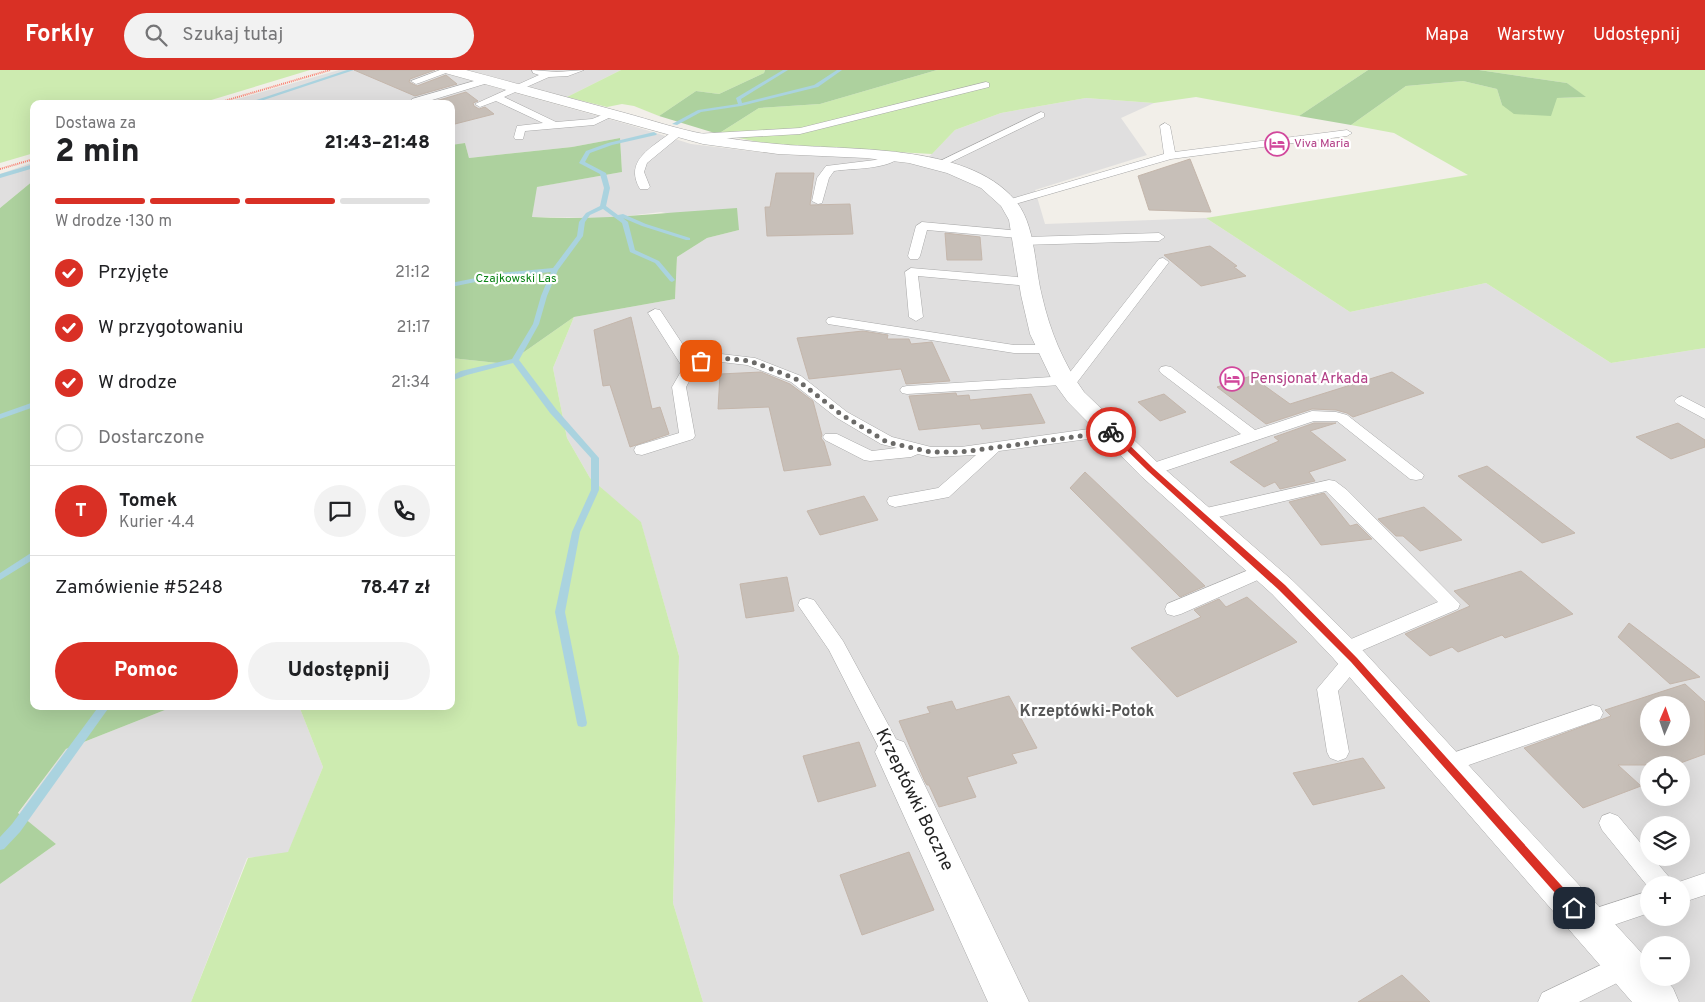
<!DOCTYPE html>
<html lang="pl">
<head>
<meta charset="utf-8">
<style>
  body { margin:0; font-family:Overpass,sans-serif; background:#f2f2f2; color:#202124; height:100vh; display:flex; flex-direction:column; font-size:19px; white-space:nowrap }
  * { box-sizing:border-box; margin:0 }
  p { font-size:16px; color:#757577 }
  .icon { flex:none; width:28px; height:28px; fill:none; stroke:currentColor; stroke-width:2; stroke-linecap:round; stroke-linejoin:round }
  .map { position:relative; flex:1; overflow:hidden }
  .side { position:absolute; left:30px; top:30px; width:425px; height:610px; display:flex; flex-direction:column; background:#fff; border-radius:10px; box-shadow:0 5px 20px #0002 }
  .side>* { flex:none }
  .needle { width:32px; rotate:2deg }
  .fabs { position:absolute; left:1640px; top:626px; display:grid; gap:10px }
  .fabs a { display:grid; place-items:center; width:50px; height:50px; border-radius:50%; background:#fff; box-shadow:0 5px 20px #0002; font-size:25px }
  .pin { position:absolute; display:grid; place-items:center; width:42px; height:42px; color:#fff; margin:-21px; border-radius:10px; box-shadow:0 2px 8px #0006 }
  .courier { position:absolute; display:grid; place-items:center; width:50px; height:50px; margin:-25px; border:4px solid #d93025; border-radius:50%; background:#fff; color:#222; box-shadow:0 1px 6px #0007 }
  .overview em { font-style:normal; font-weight:800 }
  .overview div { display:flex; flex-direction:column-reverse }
  .overview { display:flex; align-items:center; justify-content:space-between; height:85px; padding:0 25px }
  h1 { font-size:32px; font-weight:800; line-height:38px }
  .bar { display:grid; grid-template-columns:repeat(4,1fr); gap:8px 5px; align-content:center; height:60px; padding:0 25px }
  .bar i { height:6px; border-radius:4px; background:#e0e0e0 }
  .bar .selected { background:#d93025 }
  .bar p { grid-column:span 4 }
  .line { display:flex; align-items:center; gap:12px; padding:0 25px; border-top:1px solid #e0e0e0 }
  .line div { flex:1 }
  .round { display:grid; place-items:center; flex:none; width:52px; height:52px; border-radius:26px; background:#f2f2f2 }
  ol { padding:0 25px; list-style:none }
  li { display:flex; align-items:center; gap:15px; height:55px }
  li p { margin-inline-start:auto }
  li .icon { padding:5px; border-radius:50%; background:#d93025; color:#fff; stroke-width:4 }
  li:last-child { color:#757577 }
  li i { width:28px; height:28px; border:2px solid #e0e0e0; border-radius:50% }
  .primary-button { display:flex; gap:10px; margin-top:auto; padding:10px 25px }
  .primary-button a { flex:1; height:58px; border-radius:30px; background:#d93025; color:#fff; font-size:20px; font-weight:800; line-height:58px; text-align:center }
  .primary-button a+a { background:#f2f2f2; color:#202124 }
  header { display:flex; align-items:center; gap:30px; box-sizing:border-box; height:70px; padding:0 25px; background:#d93025; color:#fff }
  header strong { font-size:24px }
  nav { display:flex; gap:28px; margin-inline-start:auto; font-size:18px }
  .search { width:350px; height:45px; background:#f2f2f2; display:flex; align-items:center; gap:12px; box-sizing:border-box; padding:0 18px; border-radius:28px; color:#757577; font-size:19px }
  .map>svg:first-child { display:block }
</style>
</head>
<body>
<header>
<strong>Forkly</strong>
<div class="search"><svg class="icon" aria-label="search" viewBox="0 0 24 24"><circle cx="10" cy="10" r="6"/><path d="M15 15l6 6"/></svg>Szukaj tutaj</div>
<nav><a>Mapa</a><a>Warstwy</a><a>Udostępnij</a></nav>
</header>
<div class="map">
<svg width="1705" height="932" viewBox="0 0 1705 932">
  <rect width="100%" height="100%" fill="#f2efe9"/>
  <path fill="#e0dfdf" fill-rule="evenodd" d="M339,0H433L630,55L691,74L784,85L854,87L921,95L955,60L1001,43L1086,28L1154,33L1121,48L1147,85L1035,120L1045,154L1206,148L1350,242L1486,213L1611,293L1705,278V932H703L673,833L679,586L641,453L590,408L567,368L553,298L574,247L675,229L677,187L707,168L739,160L661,142L610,148L532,147L536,117L622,102L620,68L572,77L469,88L465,73L451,75V34H220ZM1649,635H1681V668H1649ZM1649,695H1681V728H1649ZM1649,755H1681V788H1649ZM1649,815H1681V848H1649ZM1649,875H1681V908H1649Z
    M468,0H621L567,27Z
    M34,92V110L0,138V104Z
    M175,636H299L323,697L288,783L247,788L191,932H0V814L56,774L18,744L66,679Z"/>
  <path fill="#cdebb0" d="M0,0H310L198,34H34V83L0,93Z
    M621,0H765L764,3L719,24L696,21L659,46L634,36L622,34L607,37L567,27Z
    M937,0H1368L1299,46L1196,27L1154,33L1086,28L1001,43L955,60L932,84L775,75L718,64L759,38L820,34Z
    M1479,0H1705V278L1611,293L1486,213L1350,242L1206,148L1468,105L1394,63L1351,55L1406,16L1463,11L1497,19L1502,35L1557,28L1585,27L1567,13Z
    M574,247L553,298L567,368L590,408L641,452L679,586L673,833L703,932H191L248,788L288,782L323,697L299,636H451V288L507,294Z"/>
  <path fill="#add19e" d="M765,0H937L820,34L759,38L718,64L659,46L696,21L719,24L764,3Z
    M1368,0H1479L1567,13L1586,27L1557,28L1551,46L1514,44L1502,35L1497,19L1463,11L1406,16L1351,55L1299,46Z
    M620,68L622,102L537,117L532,147C601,151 668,142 737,138L739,160L707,168L677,187L675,229L574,247L507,294L451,288V75L465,73L469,88L572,77Z
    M34,110V636H175L66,679L18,743L56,774L0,814V138Z"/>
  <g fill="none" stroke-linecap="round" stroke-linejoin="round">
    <path fill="#aad3df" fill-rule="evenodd" d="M347,0H354L252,34H244Z
      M783,0H788L741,29L742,33L814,15L837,0H842L818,17L741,36L701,42L677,55L672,54L698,40L738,34L736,28Z
      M654,62L657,64L656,65L612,75L590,83L585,92L606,103L610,118L606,136L618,145L623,144L646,154L690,168V170H686L642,156L623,148L628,152L635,180L659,191L675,210L672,212L670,211L655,193L630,182L622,153L603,139L590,145L585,152L583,166L558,200L547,226L539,254L519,290L556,339L599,388V420L580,462L565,542L587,653L586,656L582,657L578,656L577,653L555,542L572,462L591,420V388L550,343L513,293L467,305L451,311V306L461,301L512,289L533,254L541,226L551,202L500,207L451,217V213L500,203L553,198L577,166L579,152L586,143L600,136L604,118L600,104L579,93L586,81L608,73Z
      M34,94V98L0,108V104Z
      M34,332V337L0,349V344Z
      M34,481V489L0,510V503Z
      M99,636H110L20,762L4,779L0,780V767L12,754Z"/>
  </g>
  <path fill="#c7bfb8" stroke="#c4b6ab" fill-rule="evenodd" d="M354,0H435L410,9L409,12L417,16L446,5L457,14L415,26Z
    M466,22L478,31L473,33L474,36L479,39L485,37L494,44L451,55V34H426Z
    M1190,89L1211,142L1149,140L1138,106Z
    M776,103H814L810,135L850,134L853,164L767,166L765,137H770Z
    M945,163L980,167L982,190H947Z
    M1210,176L1237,196L1234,197L1246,206L1201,216L1164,185Z
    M631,247L652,339L660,337L669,364L630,377L610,315L603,316L594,260Z
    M863,261L888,265L887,269H909L911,274L932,272L950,311L906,314L901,299L809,309L797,268Z
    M761,302L790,314L813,331L822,365L821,368L824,372L831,395L784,401L769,337L718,339L720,304Z
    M1392,302L1424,323L1353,347L1347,343L1336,340L1312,339L1266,354L1217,317L1251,306L1290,334Z
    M956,323L957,326L969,325L970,330L1031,324L1045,353L982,359L980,354L919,360L909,326Z
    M1164,324L1186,342L1160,351L1138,332Z
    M1314,353H1336L1310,361L1346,390L1309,402L1315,411L1280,419L1275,412L1264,417L1230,392L1279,371L1274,367L1280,365Z
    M1678,353L1705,370V377L1671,389L1636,367Z
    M1487,396L1575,463L1542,473L1458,406Z
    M1085,402L1205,516L1180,527L1070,418Z
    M1324,423L1350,456L1357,454L1372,469L1321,475L1289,432Z
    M864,426L878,450L820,465L807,441Z
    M1424,437L1462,470L1420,481L1403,466H1396L1378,449Z
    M1521,501L1573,544L1505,568L1502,565L1458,582L1452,577L1430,586L1405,564L1470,536L1454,521Z
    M787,507L794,541L746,548L740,514Z
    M1247,527L1297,572L1177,627L1131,578L1201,547L1194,540L1219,529L1226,537Z
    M1629,553L1700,607L1670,614L1618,567Z
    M1685,614L1705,632V684L1675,695H1618L1641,716L1583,738L1524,678L1611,646L1605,640ZM1649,635H1681V668H1649Z
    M1009,626L1037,678L1012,684L1017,693L967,707L976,727L939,737L929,715H927L925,712L899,651L930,643L927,637L952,631L956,640Z
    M859,672L876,716L818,732L803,686Z
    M1363,688L1385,718L1313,735L1293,703Z
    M909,782L934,840L862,865L840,805Z
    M1402,905L1430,932H1358Z"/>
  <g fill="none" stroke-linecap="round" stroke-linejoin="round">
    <g stroke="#a9a9a9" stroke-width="1">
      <path id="service" d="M440,0H454L419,13L416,14L411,11Z
        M532,0L557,2L584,0L568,6L549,7L504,27L556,52L592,49L612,41L617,44L594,55L525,61L523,69H515L514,67L517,56L543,53L496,31L480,37L475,34L539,5L533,3Z
        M488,7L491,8V12L419,34H409L412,29Z
        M986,12L989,13V17L800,64L695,70L690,67L695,64L800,58Z
        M1041,42L1044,43V47L943,96H935L934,94Z
        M1165,53L1170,56L1175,82L1347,60L1352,63L1347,66L1171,89L1012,135H1004L1002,133L1004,131L1164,84L1160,56Z
        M677,60L682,63L681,65L647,93L644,102L650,117L648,119H640C623,90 653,77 673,61Z
        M896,83L900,84L901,86C889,100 852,98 834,101L829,108L822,133L818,134L812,131L817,108L826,96L875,90Z
        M922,152L1022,161L1026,162L1028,165L1026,167L1159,163L1165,167L1159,171L1022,175L1016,171L1018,168L927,160L920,186L918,189H910L908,186L916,156Z
        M1163,188L1169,192L1072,319H1062L1061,315L907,324L902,323L900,320L902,317L907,316L1067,306L1159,189Z
        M911,198L1029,208L1035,212L1029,216L918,206L923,247L916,251L909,247L905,202Z
        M655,239L660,240L693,290L701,287L721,284L755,288L801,306L847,342L892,367L931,377H961L1110,356L1116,358L1118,361L1116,364L1110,366L999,381L949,427L895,437L889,435L887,431L889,427L938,418L976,385L931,387L918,384L911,387L870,391L864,390L825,370L823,367L825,364H837L872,381L897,378L881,374L837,348L791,312L747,295L721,292L705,295L693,304L686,317L695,366L693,369L642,385L636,384L634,380L636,376L679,363L672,317L683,298L648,243Z
        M833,247L1014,275H1047L1052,276L1054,279L1052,282L1047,283H1014L828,254L826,251L828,248Z
        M1166,296L1171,297L1255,360L1312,341L1336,342L1347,345L1424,405L1422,409L1416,410L1410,409L1337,351H1314L1156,404L1150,405L1144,404L1142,400L1144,396L1241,364L1161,303L1159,300L1161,297Z
        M1682,326L1705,338V349L1677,334L1674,331L1677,328Z
        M1329,410L1335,411L1347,420L1460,534L1458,539L1356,583L1361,585L1364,590L1338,621L1349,682L1346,688L1338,691L1330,688L1327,682L1317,619L1344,587L1337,585L1334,580L1337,575L1438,532L1326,421L1202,451L1196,449L1193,445L1196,441L1202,439Z
        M1263,494L1269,495L1272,500L1269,505L1181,544L1174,546L1167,544L1165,539L1167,534Z
        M807,528L814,530L843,571L903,682L900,688L892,691L884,688L829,580L798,535L800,530Z
        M1593,635L1600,637L1603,643L1600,649L1446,703L1438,700L1435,694L1438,688Z
        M1610,743L1618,746L1649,783V788H1653L1669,807L1673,814L1705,803V825L1681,833V815H1649V818L1602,760L1599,753L1602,746Z
        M1649,821V843L1587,864L1578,860L1575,852L1578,844Z
        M1626,883L1635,886L1639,895L1635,904L1579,932H1538L1542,923Z"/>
    </g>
    <g stroke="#a9a9a9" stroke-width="1">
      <path id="minor" d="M443,0H466C519,14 572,29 625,43C651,50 677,59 704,64C728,69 753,72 777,74C846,81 966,72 1015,130C1036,155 1034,195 1042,226C1050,261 1063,293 1084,322L1159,394L1292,510L1355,572L1649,891V908H1664L1673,918L1679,932H1632L1333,588L1272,524L1141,406L1068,332L1052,310L1030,264L1021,225L1009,150L1001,136L981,118L947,103L909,93L866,88L778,84L703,74L445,3Z
        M892,668L904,672L1029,932H988L875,682L880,672Z"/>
    </g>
    <path stroke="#fa8072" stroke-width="2" stroke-dasharray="1 1" stroke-linecap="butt" d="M214,34L330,0
      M0,99L34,89"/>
    <use href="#service" fill="#fff" fill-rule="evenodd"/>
    <use href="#minor" fill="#fff" fill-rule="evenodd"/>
  </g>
  <path fill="#d93025" d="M1109,360H1114L1153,398L1285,515L1357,588L1578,834L1580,838L1578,841L1574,843L1571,841L1351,592L1279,520L1148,401L1109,363Z"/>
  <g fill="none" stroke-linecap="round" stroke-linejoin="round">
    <path stroke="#6b6a68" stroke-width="5" stroke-dasharray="0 9" d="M701,291L721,288L750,291L779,302L796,309L842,345L887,372L931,382H961L1111,362"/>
  </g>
  <defs>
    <g id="hotel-ring" transform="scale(1.25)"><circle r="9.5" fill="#fff" stroke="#d1479c" stroke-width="1.5"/><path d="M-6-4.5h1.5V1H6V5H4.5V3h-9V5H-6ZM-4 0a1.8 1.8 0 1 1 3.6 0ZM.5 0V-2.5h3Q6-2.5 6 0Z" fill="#d1479c"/></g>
  </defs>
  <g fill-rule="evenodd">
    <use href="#hotel-ring" x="1277" y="74"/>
    <use href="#hotel-ring" x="1232" y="309"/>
  </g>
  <g text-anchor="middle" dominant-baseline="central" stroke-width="4.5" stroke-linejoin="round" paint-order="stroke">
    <g font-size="12" fill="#b23c85" stroke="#fff" text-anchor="start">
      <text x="1294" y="74">Viva Maria</text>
    </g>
    <g font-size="12" fill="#0c8416" stroke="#fff">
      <text x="516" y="209">Czajkowski Las</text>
    </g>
    <g font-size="15" fill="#b23c85" stroke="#fff" text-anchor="start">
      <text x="1250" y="309">Pensjonat Arkada</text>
    </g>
    <g font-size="16" font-weight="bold" fill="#555" stroke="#fff">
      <text x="1087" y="642">Krzeptówki-Potok</text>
    </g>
    <g font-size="18" fill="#222" stroke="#fff">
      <text transform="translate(914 730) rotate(64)">Krzeptówki Boczne</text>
    </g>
  </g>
</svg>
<div class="fabs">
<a><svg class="needle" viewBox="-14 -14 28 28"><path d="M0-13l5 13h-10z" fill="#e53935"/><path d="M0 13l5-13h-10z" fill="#757577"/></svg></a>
<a><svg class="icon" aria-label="locate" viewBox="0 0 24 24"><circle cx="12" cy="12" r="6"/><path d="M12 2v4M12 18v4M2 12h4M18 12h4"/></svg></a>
<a><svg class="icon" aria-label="layers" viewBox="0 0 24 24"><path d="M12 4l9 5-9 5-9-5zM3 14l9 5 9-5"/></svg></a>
<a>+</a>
<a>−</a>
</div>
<div class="pin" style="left:701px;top:291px;background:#ea580c"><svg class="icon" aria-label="bag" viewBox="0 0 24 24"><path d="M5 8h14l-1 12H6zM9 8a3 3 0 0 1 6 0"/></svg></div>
<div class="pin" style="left:1574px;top:838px;background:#1f2937"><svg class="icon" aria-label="home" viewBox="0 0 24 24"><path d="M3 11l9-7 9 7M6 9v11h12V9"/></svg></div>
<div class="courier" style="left:1111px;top:362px"><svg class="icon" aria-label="bike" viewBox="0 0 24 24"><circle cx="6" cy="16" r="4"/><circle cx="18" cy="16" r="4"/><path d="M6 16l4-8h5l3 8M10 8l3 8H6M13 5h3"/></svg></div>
<section class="side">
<div class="overview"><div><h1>2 min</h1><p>Dostawa za</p></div><em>21:43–21:48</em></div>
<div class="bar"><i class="selected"></i><i class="selected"></i><i class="selected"></i><i></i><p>W drodze · 130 m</p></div>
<ol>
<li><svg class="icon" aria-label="check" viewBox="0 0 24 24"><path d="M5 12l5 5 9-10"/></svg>Przyjęte<p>21:12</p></li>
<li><svg class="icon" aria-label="check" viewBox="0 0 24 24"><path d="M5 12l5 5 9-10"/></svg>W przygotowaniu<p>21:17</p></li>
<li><svg class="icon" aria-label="check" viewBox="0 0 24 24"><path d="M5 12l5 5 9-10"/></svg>W drodze<p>21:34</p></li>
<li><i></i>Dostarczone</li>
</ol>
<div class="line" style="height:90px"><b class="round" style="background:#d93025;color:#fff">T</b><div><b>Tomek</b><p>Kurier · 4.4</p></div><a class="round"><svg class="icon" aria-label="chat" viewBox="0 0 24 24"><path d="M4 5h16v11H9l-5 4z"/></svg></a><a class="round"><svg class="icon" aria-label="phone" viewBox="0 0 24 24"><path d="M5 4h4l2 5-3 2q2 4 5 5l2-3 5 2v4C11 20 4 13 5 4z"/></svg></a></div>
<div class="line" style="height:65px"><div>Zamówienie #5248</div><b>78.47 zł</b></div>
<div class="primary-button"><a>Pomoc</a><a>Udostępnij</a></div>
</section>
</div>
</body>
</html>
